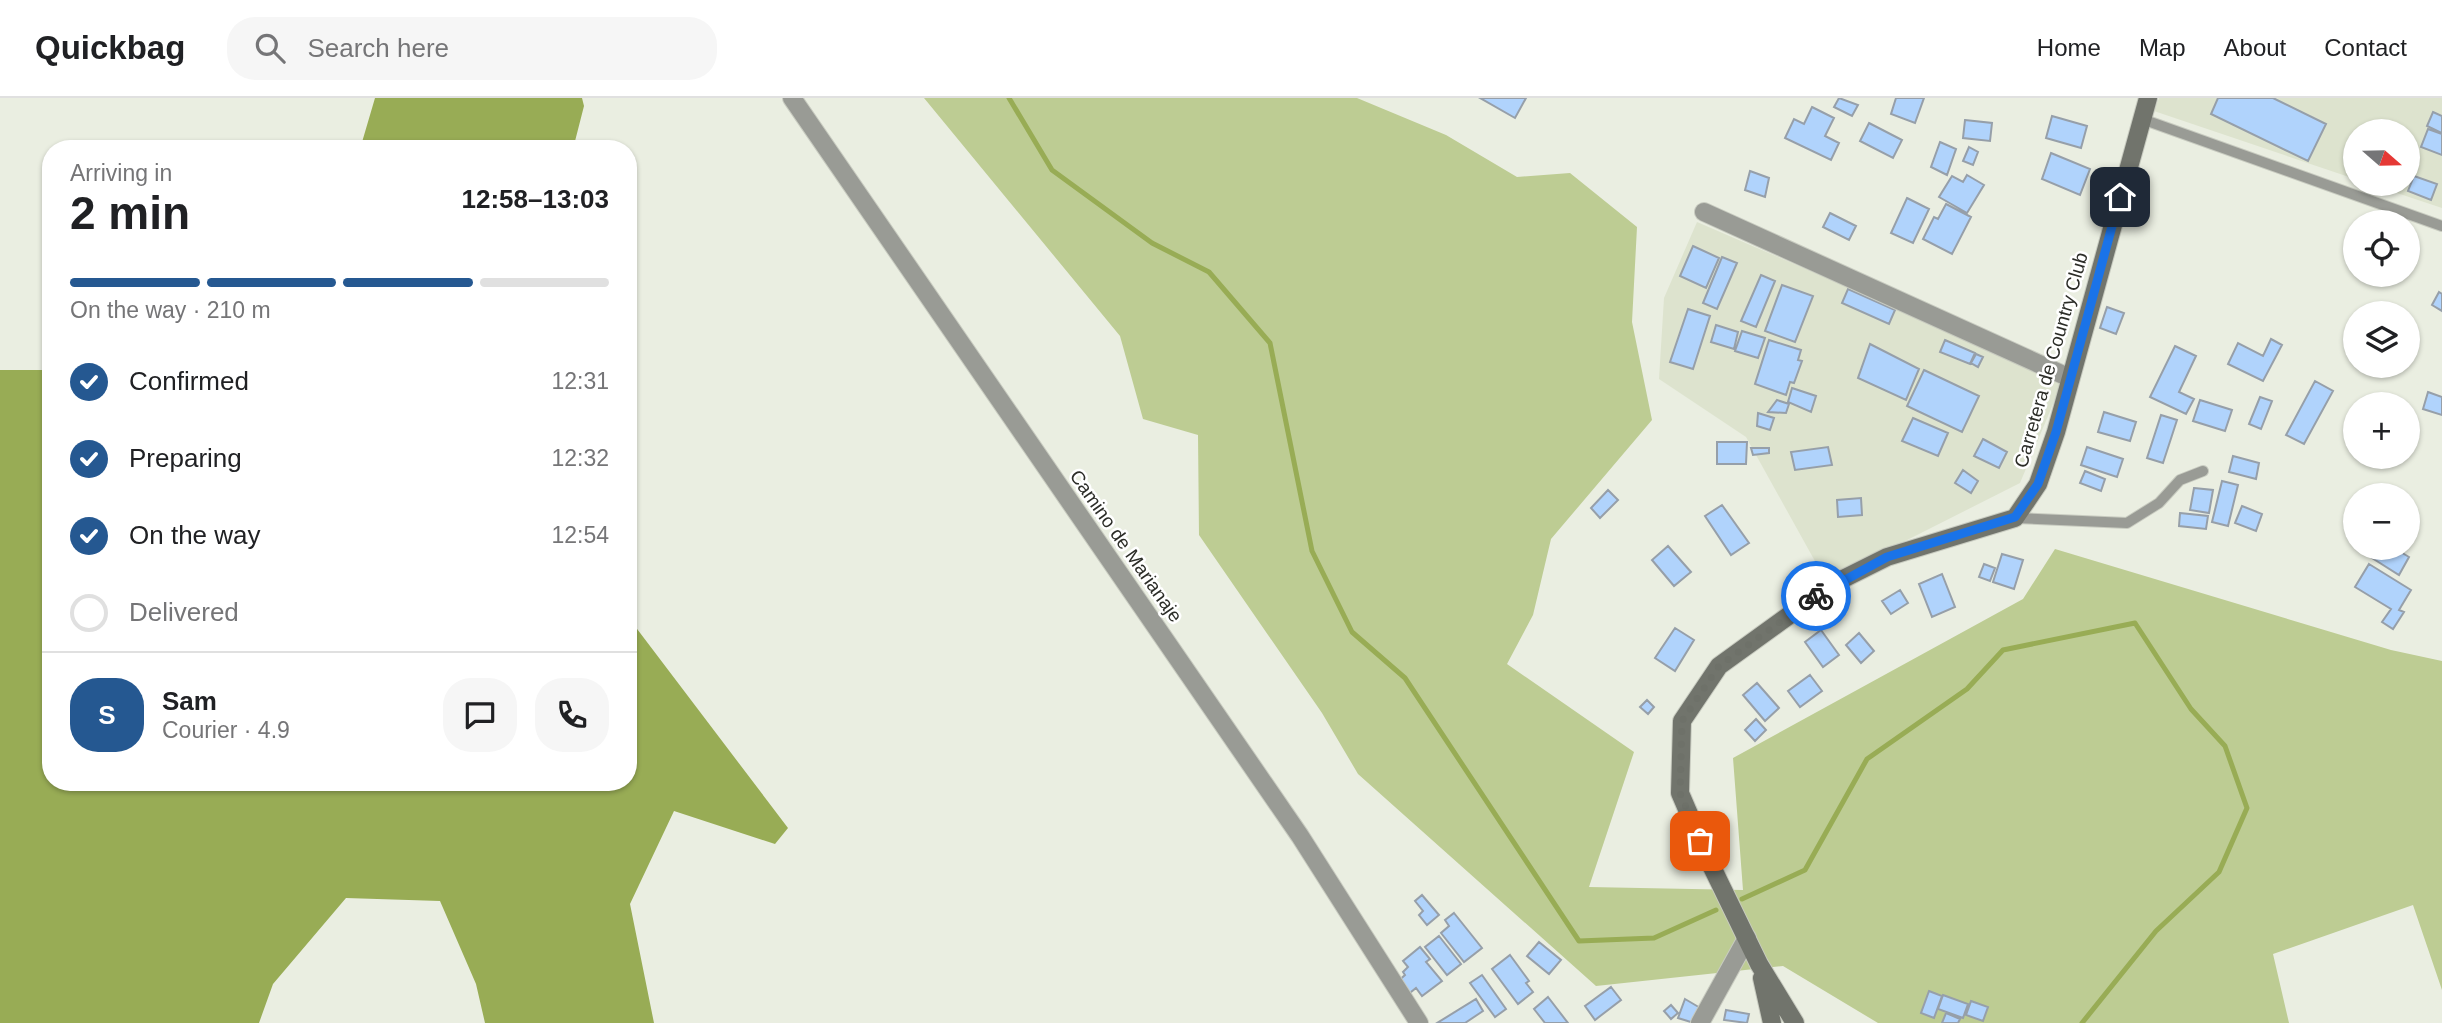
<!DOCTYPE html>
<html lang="en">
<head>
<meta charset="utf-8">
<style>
  body { margin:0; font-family:Helvetica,sans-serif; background:#f6f6f6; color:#202124; height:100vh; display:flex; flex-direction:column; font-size:26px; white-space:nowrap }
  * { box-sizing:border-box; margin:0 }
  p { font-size:23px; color:#757577 }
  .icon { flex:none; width:38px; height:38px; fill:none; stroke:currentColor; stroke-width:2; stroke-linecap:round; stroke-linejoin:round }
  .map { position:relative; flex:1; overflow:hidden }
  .sheet { position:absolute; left:42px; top:42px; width:595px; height:651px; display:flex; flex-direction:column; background:#fff; border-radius:28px; box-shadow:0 2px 5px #0004 }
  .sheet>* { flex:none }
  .needle { width:46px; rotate:110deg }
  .fabs { position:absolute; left:2343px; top:21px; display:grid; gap:14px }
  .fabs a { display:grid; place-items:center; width:77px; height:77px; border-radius:50%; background:#fff; box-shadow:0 2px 5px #0004; font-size:35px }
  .pin { position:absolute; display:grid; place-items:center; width:60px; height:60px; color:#fff; margin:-30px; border-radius:14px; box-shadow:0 4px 10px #0006 }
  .courier { position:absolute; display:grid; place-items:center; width:70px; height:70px; margin:-35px; border:5px solid #1a73e8; border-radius:50%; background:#fff; color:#222; box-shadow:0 2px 9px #0007 }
  .overview em { font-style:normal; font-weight:800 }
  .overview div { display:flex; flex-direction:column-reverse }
  .overview { display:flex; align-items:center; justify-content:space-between; height:119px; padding:0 28px }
  h1 { font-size:46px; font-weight:800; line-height:52px }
  .bar { display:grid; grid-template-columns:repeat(4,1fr); gap:10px 7px; align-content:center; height:84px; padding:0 28px }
  .bar i { height:9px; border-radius:5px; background:#e0e0e0 }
  .bar .active { background:#255891 }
  .bar p { grid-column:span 4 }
  .line { display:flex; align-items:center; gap:18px; padding:0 28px; border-top:2px solid #e0e0e0 }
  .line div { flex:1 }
  .round { display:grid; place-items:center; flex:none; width:74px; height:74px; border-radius:28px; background:#f6f6f6 }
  ol { padding:0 28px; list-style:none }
  li { display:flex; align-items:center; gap:21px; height:77px }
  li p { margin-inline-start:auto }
  li .icon { padding:7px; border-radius:50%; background:#255891; color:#fff; stroke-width:4 }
  li:last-child { color:#757577 }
  li i { width:38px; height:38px; border:4px solid #e0e0e0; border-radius:50% }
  header { display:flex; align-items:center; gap:42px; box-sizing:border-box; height:98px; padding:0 35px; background:#fff; border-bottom:2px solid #e0e0e0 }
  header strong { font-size:33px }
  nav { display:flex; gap:38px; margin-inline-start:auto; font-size:24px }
  .search { width:490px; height:63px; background:#f6f6f6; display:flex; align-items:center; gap:18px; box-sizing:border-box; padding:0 24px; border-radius:28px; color:#757577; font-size:26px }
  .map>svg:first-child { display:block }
</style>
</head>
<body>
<header>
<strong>Quickbag</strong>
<div class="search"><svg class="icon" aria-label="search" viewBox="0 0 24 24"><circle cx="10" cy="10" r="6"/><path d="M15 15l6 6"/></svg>Search here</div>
<nav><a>Home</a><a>Map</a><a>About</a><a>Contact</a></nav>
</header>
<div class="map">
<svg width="2442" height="925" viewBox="0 0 2442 925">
  <rect width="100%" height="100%" fill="#eaeee1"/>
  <path fill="#dde3ce" d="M2159,0H2442V110L2370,86H2408V33H2356L2355,81L2154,13Z
    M1697,124L2063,282L2020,385L1826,483L1746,339L1659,281L1664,200Z"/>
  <path fill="#bdcc93" d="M924,0H1357L1446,37L1517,79L1570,75L1637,129L1632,224L1652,322L1551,441L1533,517L1507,566L1634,654L1589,789L1743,792L1733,660L2023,501L2055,451L2391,552L2442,563V892L2413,807L2273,856L2289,925H1878L1783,868L1596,888L1358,676L1322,615L1199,437L1198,337L1143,321L1120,238Z"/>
  <path fill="#98ac55" d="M375,0H582L584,8L573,51H360Z
    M0,272H51V684H628V519L788,730L775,746L674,713L630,806L654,925H485L476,886L440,803L346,800L273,886L259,925H0Z"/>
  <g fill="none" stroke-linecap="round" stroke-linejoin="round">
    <path stroke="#98ac55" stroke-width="5" d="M1009,0L1052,72L1152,145L1209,174L1270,245L1312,453L1352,534L1405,580L1579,843L1654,840L1716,812
      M1742,801L1805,772L1867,661L1967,591L2003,552L2135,525L2191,611L2225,648L2247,710L2219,774L2156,833L2082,925"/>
  </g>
  <path fill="#b0d3fc" stroke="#969fa9" stroke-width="2" d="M1480,0H1526L1515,20Z
    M1839,0L1858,7L1852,18L1834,9Z
    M1896,0H1924L1915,25L1891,16Z
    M2218,0H2273L2326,26L2308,63L2211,16Z
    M1812,9L1834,20L1825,38L1839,45L1831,62L1785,40L1794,21L1804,26Z
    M2433,14L2442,18V35L2427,28Z
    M2052,18L2087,28L2081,50L2046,40Z
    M1965,22L1992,25L1990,43L1963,40Z
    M1869,25L1902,42L1893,60L1860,43Z
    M2428,31L2442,36V57L2421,49Z
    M1940,44L1956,51L1947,77L1931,69Z
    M1969,49L1978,54L1973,67L1963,63Z
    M2051,55L2090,71L2080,97L2042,81Z
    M1750,73L1769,80L1765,99L1745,92Z
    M1967,77L1984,87L1967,115L1939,99L1952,78L1963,84Z
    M2414,78L2437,86L2431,102L2408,93Z
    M1907,100L1929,111L1913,145L1891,135Z
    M1946,106L1971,119L1952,156L1923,141L1934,119L1938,121Z
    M1830,115L1856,128L1849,142L1823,129Z
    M1693,148L1719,160L1706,190L1680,178Z
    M1722,159L1737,165L1717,211L1703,205Z
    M1761,177L1775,183L1756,229L1741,223Z
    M1782,187L1813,198L1795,244L1765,233Z
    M1848,191L1895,212L1889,226L1842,205Z
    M2439,194L2442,196V213L2432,207Z
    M2107,209L2124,215L2116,236L2100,230Z
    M1688,211L1710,218L1693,271L1670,264Z
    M1716,227L1738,234L1734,251L1711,244Z
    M1742,233L1765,240L1758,260L1735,253Z
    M2271,241L2282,247L2263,283L2228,266L2238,245L2263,258Z
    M1769,242L1801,252L1798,262L1802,263L1794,285L1790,284L1786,297L1755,286Z
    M1945,242L1975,255L1970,266L1940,254Z
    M1870,246L1919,271L1906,302L1858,280Z
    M2175,248L2196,258L2179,294L2194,301L2186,316L2150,299Z
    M1976,256L1983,259L1978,269L1971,265Z
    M1924,272L1979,298L1962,334L1907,308Z
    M2315,283L2333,293L2304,346L2286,337Z
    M1792,290L1816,298L1811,314L1788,304Z
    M2428,294L2442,299V317L2423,311Z
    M2260,299L2272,303L2261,331L2249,326Z
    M1777,302L1789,306L1786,315L1768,314Z
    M2200,302L2232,312L2225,333L2193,323Z
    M2104,314L2136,324L2130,343L2098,334Z
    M1758,315L1774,320L1770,332L1757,328Z
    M2161,317L2177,322L2163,365L2147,360Z
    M1913,320L1948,335L1938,358L1902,343Z
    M1983,341L2007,354L1999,370L1974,358Z
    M1717,344H1747L1746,366H1717Z
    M1828,349L1832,367L1795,372L1791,354Z
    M2087,349L2123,361L2117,379L2081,367Z
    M1751,350H1769V355L1753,357Z
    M2233,358L2259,365L2256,381L2229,374Z
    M1963,372L1978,383L1971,395L1955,385Z
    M2085,373L2105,381L2101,393L2080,385Z
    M2222,383L2238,387L2228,428L2212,424Z
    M2194,390L2213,392L2209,415L2190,412Z
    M1608,392L1618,402L1600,420L1591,410Z
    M1861,400L1862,417L1838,419L1837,402Z
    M1722,407L1749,445L1731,457L1705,418Z
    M2242,408L2262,416L2256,433L2235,425Z
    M2180,415L2208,418L2206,431L2179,428Z
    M1668,448L1691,474L1674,488L1652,462Z
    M2378,450H2394L2409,459L2399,477L2372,460Z
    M2002,456L2023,462L2014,491L1993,484Z
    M1984,466L1995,470L1990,483L1979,479Z
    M2369,466L2411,492L2399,512L2404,514L2393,531L2382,524L2391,511L2355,489Z
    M1942,476L1955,509L1932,519L1919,486Z
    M1900,492L1908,505L1891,516L1882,503Z
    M1675,530L1694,542L1675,573L1655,560Z
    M1821,532L1839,557L1823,569L1805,544Z
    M1859,535L1874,553L1861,565L1846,547Z
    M1810,577L1822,593L1800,609L1788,593Z
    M1757,585L1779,610L1765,623L1743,597Z
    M1647,602L1654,609L1648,616L1640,609Z
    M1756,621L1766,632L1755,643L1745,632Z
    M1422,797L1439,817L1427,827L1419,817L1423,813L1415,803Z
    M1454,815L1482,850L1464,864L1441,835L1449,828L1445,822Z
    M1439,838L1461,866L1447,877L1425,849Z
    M1539,844L1561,862L1549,876L1527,858Z
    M1420,849L1430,861L1426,864L1442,883L1422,898L1416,890L1406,898L1396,885L1405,877L1403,874L1408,869L1403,863Z
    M1510,857L1529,883L1526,885L1533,894L1518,906L1492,871Z
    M1482,877L1506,911L1495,919L1470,885Z
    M1611,889L1621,902L1595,922L1585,908Z
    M1929,893L1942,898L1934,920L1921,915Z
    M1943,897L1968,906L1963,920L1938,911Z
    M1548,899L1568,925H1545L1534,911Z
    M1476,901L1483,913L1465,925H1437Z
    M1685,901L1702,911L1694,925L1678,920Z
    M1971,903L1988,909L1983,923L1966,917Z
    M1671,907L1678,915L1671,921L1664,913Z
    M1726,912L1749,916L1747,925L1724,922Z
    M1946,915L1960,921L1958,925H1942Z"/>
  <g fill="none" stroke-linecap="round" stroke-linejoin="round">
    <g stroke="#c8cbc0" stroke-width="12">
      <path id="lane" d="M2142,21L2442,128
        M2015,420L2127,425L2159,405L2180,382L2203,373"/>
    </g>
    <g stroke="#c8cbc0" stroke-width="20">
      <path id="street" d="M792,0L1300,738L1419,925
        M1704,114L2070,280
        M1700,925L1747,840"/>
    </g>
    <g stroke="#c8cbc0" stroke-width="20">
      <path id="secondary" d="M1762,880L1772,925
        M1795,925L1759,866L1711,767L1680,695L1682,623L1719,568L1831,487L1887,459L2015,420L2038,386L2056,334L2148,0"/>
    </g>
    <use href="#lane" stroke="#999b95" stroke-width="10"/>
    <use href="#street" stroke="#999b95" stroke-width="18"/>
    <use href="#secondary" stroke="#71746c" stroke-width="18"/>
  </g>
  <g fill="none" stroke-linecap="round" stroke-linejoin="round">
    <path stroke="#6e7169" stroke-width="7" stroke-dasharray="0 12.6" d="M1700,743L1680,695L1682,623L1719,568L1816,498"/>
    <path stroke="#1a73e8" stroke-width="9" d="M1816,498L1887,459L2015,419L2038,386L2056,334L2120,99"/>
  </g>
  <g text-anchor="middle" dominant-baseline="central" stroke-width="5" stroke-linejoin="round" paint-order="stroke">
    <g font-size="19" fill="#2c2d28" stroke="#fff">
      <text transform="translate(2051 262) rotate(-74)">Carretera de Country Club</text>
      <text transform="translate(1126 448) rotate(55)">Camino de Marianaje</text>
    </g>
  </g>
</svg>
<div class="fabs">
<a><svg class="needle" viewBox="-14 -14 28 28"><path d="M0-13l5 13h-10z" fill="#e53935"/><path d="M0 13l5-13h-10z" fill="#757577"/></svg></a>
<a><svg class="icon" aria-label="locate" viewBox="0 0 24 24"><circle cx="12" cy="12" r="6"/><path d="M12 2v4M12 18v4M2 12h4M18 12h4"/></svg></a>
<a><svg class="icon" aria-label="layers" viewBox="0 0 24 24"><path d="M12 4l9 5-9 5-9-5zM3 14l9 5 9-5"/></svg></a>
<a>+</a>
<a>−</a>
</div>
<div class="pin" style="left:1700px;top:743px;background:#ea580c"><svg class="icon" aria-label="bag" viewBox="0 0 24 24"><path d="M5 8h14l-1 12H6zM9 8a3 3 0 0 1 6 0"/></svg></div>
<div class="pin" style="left:2120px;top:99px;background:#1f2937"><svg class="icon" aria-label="home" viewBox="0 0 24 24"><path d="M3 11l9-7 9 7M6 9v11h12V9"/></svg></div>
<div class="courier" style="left:1816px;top:498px"><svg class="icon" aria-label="bike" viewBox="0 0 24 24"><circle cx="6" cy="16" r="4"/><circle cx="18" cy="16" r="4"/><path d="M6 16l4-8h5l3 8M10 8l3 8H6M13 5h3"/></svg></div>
<section class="sheet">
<div class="overview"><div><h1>2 min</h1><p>Arriving in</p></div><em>12:58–13:03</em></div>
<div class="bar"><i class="active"></i><i class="active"></i><i class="active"></i><i></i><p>On the way · 210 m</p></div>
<ol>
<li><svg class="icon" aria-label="check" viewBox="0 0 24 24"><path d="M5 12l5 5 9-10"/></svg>Confirmed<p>12:31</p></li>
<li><svg class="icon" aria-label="check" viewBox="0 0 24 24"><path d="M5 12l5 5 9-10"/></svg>Preparing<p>12:32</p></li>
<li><svg class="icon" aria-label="check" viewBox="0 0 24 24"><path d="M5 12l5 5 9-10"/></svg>On the way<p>12:54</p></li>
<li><i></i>Delivered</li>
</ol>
<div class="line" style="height:126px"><b class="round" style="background:#255891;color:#fff">S</b><div><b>Sam</b><p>Courier · 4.9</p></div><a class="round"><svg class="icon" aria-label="chat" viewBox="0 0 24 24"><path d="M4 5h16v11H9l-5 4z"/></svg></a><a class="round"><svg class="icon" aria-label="phone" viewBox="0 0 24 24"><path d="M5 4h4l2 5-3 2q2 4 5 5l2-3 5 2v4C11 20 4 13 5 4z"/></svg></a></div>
</section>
</div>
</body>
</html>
